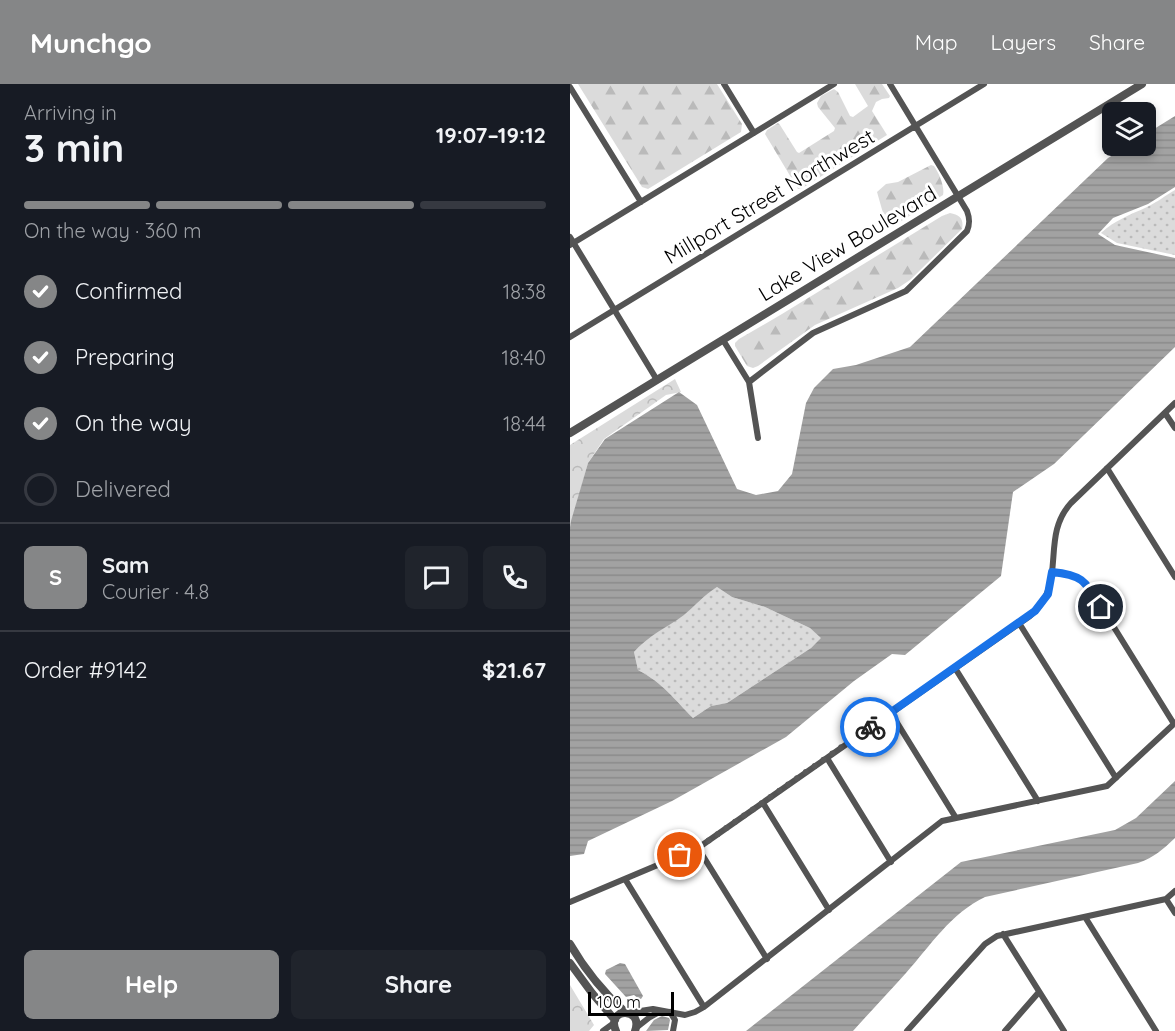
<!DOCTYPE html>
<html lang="en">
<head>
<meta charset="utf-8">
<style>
  body { margin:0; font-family:Quicksand,sans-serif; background:#20242c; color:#f1f3f6; height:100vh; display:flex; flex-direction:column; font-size:22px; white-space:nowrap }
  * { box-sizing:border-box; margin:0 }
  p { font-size:20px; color:#9ea1a6 }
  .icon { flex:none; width:33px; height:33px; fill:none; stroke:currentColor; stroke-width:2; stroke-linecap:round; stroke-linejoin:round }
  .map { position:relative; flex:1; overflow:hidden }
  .side { display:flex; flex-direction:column; background:#171b24; width:570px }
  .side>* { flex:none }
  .controls { position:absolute; left:532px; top:18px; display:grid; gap:12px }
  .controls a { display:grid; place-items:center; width:54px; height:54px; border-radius:9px; background:#171b24; box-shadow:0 3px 9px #0003; font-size:30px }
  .scale { position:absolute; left:18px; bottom:15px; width:86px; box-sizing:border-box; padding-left:6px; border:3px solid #000; border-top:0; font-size:16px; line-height:21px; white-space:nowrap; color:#000; -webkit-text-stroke:4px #fff; paint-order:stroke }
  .pin { position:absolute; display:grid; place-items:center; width:51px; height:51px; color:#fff; margin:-26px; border:3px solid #fff; border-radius:50%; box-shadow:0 2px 6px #0007 }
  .courier { position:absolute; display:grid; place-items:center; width:60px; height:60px; margin:-30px; border:4px solid #1a73e8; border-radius:50%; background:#fff; color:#222; box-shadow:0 2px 8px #0007 }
  .overview em { font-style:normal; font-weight:800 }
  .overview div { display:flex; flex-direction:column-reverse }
  .overview { display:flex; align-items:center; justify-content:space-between; height:102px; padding:0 24px }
  h1 { font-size:39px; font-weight:800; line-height:45px }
  .bar { display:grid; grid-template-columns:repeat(4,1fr); gap:9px 6px; align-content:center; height:72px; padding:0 24px }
  .bar i { height:8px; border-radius:4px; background:#363941 }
  .bar .current { background:#858687 }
  .bar p { grid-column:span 4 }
  .line { display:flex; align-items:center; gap:15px; padding:0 24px; border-top:2px solid #363941 }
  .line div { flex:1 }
  .round { display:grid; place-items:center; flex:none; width:63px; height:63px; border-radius:9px; background:#20242c }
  ol { padding:0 24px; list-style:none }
  li { display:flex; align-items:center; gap:18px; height:66px }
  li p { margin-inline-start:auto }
  li .icon { padding:6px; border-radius:50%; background:#858687; color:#fff; stroke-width:4 }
  li:last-child { color:#9ea1a6 }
  li i { width:33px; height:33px; border:3px solid #363941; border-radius:50% }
  .primary-button { display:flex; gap:12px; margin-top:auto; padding:12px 24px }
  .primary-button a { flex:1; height:69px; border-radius:9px; background:#858687; color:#fff; font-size:24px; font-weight:800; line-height:69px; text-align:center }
  .primary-button a+a { background:#20242c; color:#f1f3f6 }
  header { display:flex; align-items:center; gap:36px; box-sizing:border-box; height:84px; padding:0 30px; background:#858687; color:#fff }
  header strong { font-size:28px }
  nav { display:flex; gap:33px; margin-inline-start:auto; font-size:21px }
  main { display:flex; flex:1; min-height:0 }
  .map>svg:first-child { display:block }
</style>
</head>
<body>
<header>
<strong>Munchgo</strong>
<nav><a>Map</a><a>Layers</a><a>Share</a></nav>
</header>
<main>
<section class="side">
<div class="overview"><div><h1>3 min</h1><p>Arriving in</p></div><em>19:07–19:12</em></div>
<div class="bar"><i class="current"></i><i class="current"></i><i class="current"></i><i></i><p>On the way · 360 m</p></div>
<ol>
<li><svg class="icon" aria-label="check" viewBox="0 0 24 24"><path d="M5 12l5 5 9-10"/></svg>Confirmed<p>18:38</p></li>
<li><svg class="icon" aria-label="check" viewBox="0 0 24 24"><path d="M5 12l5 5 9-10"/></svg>Preparing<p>18:40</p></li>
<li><svg class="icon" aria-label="check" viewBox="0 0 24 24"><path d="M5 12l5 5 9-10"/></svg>On the way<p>18:44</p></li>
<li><i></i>Delivered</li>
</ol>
<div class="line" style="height:108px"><b class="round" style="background:#858687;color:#fff">S</b><div><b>Sam</b><p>Courier · 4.8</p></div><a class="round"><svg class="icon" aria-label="chat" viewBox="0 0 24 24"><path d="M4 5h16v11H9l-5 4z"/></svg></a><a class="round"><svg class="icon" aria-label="phone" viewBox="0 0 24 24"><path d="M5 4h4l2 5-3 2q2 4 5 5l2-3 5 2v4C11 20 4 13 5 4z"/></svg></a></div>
<div class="line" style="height:78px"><div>Order #9142</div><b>$21.67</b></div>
<div class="primary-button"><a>Help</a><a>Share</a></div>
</section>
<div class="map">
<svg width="605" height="947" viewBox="0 0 605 947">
  <defs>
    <pattern id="grass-dots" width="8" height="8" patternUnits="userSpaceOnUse" patternTransform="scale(1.5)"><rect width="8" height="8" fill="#dbdbdb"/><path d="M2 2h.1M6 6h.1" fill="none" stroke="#bababa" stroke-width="1.8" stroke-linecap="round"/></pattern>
    <pattern id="forest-firs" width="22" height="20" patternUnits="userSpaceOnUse" patternTransform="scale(1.5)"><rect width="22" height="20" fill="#dbdbdb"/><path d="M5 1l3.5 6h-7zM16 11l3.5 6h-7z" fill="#bababa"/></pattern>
    <pattern id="park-crowns" width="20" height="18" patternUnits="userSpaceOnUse" patternTransform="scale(1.5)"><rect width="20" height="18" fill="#dbdbdb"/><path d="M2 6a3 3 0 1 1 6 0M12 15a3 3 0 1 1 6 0" fill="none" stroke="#bababa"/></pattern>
    <pattern id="water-rules" width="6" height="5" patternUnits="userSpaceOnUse" patternTransform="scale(1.5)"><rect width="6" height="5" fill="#a2a2a2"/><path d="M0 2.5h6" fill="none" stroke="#8a8a8a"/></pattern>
  </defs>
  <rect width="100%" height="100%" fill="#fff"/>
  <path fill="url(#grass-dots)" d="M605,106V171L547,159L531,149C545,136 560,131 577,123C586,119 596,111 605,106Z
    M147,503L162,513L195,523L214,532L240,544L252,554L241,564L157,619L141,622L123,634C104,615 93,599 68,586L64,568L75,556L115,530L138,509Z"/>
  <path fill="url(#forest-firs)" d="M8,0H147L172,40L171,48L78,105L72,103Z
    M285,0H312L320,12L319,14L312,15L306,18L302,27L317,51L231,105H228L195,50L197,46L208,39L210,41L227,68L229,69L264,47L265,44L248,23L247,19L251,12L264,5L268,8L280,32L283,33L298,22Z
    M361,81L364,82C369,89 375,103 373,111L325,141H323L313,129L307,108L316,100L328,98Z
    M380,129C390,131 394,135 392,145L340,196L328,204L245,241L188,282L183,284L177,282L165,262V259L169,255L212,230L372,132Z"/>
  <path fill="url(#park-crowns)" d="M105,295L111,308L96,311L34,355L18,379L0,443V361Z
    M0,901L24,941L19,947H0Z"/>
  <path fill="url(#water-rules)" fill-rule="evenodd" d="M605,32V103L578,120L543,134L528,150L545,161L605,174V263L484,380L443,408L431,492L335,571L322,570L284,597L216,653L102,717L18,757L14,770L0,772V443L1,437L18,379L35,355L109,308L127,321L167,405L186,411L208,407L222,390L236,319L244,304L263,285L286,281L340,263L538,74L558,62H576V50ZM147,503L162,513L195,523L214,532L240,544L251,554L241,564L157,619L141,622L123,634C104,615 93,599 68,586L64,568C79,551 96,544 114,531C125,522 134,511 147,503Z
    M605,697V754C592,766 585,773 568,779L415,813C381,829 360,862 336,889C318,909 300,928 283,947H176L391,778L545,746L566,734Z
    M50,879L55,880L73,912L71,915H69L64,911L56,913L35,890L36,886Z
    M92,932L99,934L100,936L98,946L76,947L84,936Z"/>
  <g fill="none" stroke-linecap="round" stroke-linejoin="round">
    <path stroke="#545454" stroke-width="6" d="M154,0L184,49
      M0,3L71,118
      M0,153L87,296
      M0,161L264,0
      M0,253L414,0
      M153,256L179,298L188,354
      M179,298L243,249L336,207L397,147C400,140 400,135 397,127L320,0
      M595,329L605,344
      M537,384L605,493
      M482,488C497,490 508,491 519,503L604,640
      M449,539L546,694
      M385,584L468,717
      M321,629L386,734
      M257,674L321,778
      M193,719L259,826
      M128,764L197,875
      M55,795L134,923
      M596,815L605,829
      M0,818L128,764L460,532C499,500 469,454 501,419L605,319
      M515,833L586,947
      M433,850L494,947
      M100,928L105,936L103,947
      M58,929L83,925L115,931L125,928L134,923L372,737L537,702L605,639
      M66,944L80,933L91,927
      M33,947L44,939
      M337,947L415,860L427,852L596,815L605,807
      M435,947L469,908"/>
    <path stroke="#545454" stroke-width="8" d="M0,349L572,0
      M0,860C15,886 33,908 55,928
      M0,879L22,909L45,936
      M46,947C35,924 74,922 65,947"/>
  </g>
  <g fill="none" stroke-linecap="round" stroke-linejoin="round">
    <path stroke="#595959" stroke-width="6" stroke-dasharray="0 10.8" d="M110,771L128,764L300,643"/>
    <path stroke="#1a73e8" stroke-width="8" d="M300,643L465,527L478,510L482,488C513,491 515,497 531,523"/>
  </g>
  <g text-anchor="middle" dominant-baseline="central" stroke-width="6" stroke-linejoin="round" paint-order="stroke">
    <g font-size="21" fill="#000" stroke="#fff">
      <text transform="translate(199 112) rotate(-31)">Millport Street Northwest</text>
      <text transform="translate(277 159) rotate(-31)">Lake View Boulevard</text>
    </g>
  </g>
</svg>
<div class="controls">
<a><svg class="icon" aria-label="layers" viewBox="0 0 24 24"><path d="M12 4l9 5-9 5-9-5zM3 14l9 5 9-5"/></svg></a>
</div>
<div class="scale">100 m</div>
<div class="pin" style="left:110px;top:771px;background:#ea580c"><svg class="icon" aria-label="bag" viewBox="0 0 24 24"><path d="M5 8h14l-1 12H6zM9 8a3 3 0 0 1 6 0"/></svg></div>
<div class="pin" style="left:531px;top:523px;background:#1f2937"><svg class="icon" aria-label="home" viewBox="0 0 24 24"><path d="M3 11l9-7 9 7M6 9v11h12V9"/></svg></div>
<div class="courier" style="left:300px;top:643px"><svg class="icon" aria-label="bike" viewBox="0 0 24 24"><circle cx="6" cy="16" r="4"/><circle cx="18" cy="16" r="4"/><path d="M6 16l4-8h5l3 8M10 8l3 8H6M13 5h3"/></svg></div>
</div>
</main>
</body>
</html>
